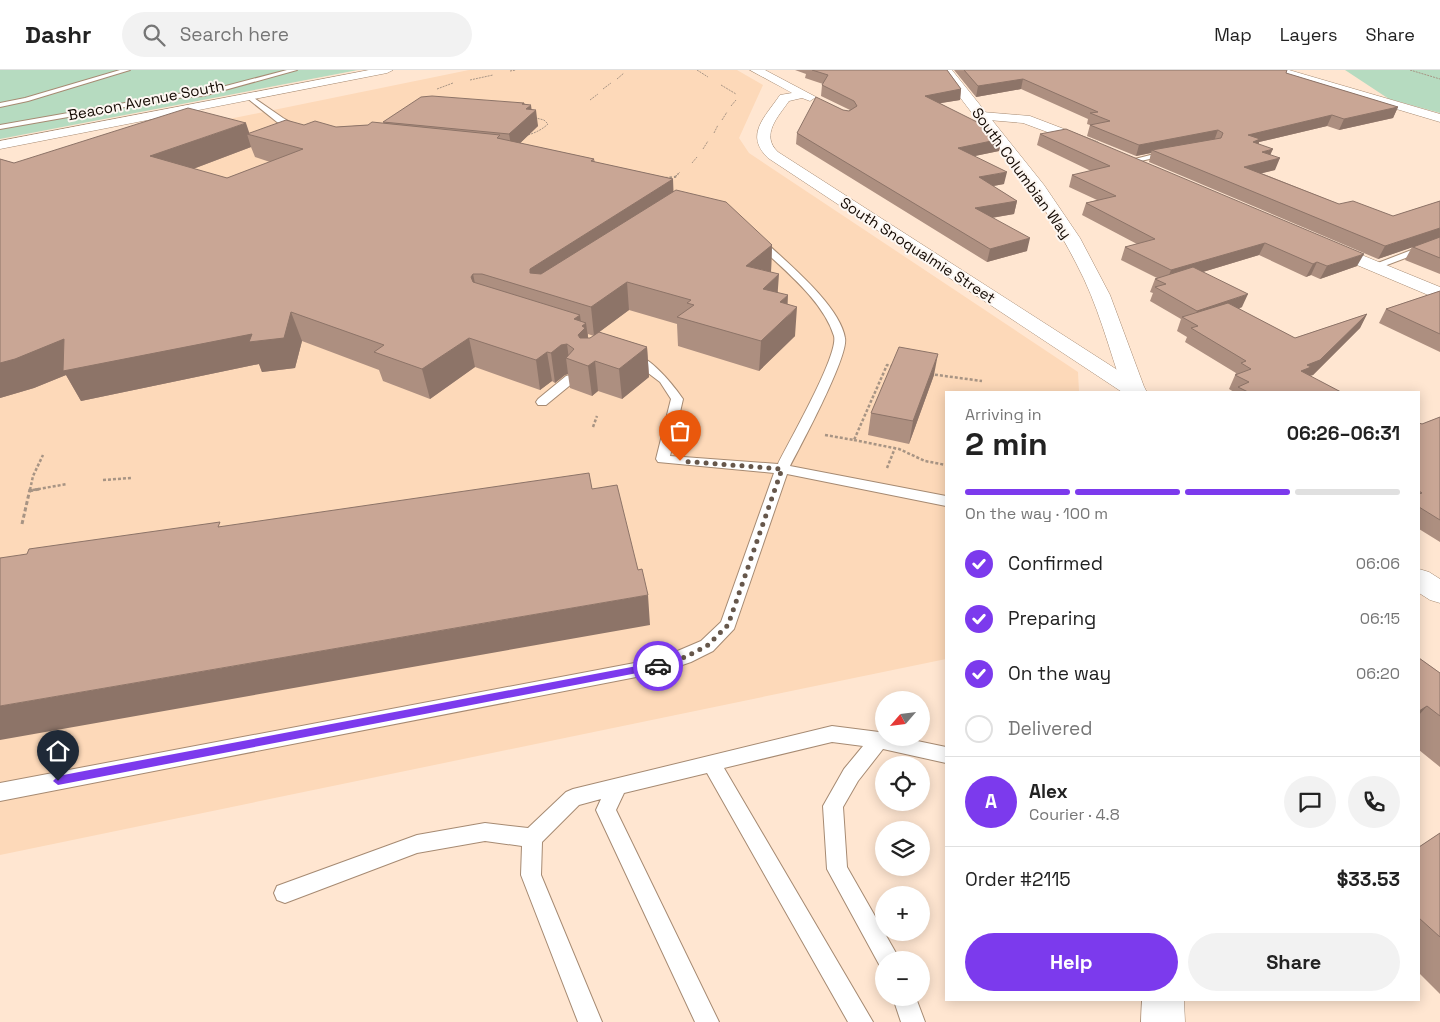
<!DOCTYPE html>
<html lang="en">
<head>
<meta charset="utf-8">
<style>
  body { margin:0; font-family:"Space Grotesk",sans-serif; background:#f2f2f2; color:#222; height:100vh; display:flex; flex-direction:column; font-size:19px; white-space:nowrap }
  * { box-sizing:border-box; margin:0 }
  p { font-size:16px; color:#767676 }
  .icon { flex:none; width:28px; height:28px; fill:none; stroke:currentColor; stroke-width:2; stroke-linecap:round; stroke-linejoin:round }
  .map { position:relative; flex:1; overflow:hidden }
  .sheet { position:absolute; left:945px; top:321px; width:475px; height:610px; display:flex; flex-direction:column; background:#fff; border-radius:0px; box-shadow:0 2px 12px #0003 }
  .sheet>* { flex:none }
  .needle { width:32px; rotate:242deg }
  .controls { position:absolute; left:875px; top:621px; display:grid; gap:10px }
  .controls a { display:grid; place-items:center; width:55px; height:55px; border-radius:50%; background:#fff; box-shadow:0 2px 12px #0003; font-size:25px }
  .pin { position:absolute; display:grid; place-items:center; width:42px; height:42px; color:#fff; margin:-51px -21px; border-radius:50% 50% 50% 0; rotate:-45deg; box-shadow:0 0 5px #0007 }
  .pin .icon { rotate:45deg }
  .courier { position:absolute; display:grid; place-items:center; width:50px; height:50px; margin:-25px; border:4px solid #7c3aed; border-radius:50%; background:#fff; color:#222; box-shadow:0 1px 6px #0007 }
  .summary em { font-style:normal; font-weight:600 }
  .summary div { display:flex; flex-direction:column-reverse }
  .summary { display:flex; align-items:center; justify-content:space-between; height:85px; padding:0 20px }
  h1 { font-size:32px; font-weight:600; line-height:38px }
  .bar { display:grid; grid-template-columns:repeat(4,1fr); gap:8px 5px; align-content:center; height:60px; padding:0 20px }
  .bar i { height:6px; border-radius:4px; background:#e0e0e0 }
  .bar .on { background:#7c3aed }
  .bar p { grid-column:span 4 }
  .line { display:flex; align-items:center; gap:12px; padding:0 20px; border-top:1px solid #e0e0e0 }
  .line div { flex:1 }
  .round { display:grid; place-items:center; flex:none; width:52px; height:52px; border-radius:26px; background:#f2f2f2 }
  ol { padding:0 20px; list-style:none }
  li { display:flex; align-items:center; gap:15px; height:55px }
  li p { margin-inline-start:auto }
  li .icon { padding:5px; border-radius:50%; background:#7c3aed; color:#fff; stroke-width:4 }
  li:last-child { color:#767676 }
  li i { width:28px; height:28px; border:2px solid #e0e0e0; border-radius:50% }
  .button { display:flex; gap:10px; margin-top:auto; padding:10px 20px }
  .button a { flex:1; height:58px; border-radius:30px; background:#7c3aed; color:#fff; font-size:20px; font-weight:600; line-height:58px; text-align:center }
  .button a+a { background:#f2f2f2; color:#222 }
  header { display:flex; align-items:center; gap:30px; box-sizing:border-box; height:70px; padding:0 25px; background:#fff; border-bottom:1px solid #e0e0e0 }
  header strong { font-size:24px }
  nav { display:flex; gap:28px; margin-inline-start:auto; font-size:18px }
  .search { width:350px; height:45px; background:#f2f2f2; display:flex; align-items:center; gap:12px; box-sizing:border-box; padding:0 18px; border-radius:28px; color:#767676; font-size:19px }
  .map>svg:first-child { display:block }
</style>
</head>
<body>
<header>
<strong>Dashr</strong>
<div class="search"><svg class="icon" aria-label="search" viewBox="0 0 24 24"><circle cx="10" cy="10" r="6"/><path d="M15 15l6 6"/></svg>Search here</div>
<nav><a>Map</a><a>Layers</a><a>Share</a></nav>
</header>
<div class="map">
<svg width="1440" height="952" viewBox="0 0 1440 952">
  <rect width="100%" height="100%" fill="#ffe6d1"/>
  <path fill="#fdd9b9" d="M469,0H737L763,15L739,68L749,83L1078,302L1079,322H946V589L0,785V96Z"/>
  <path fill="#b6dbc0" d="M0,0H358L0,69Z
    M1345,0H1440V43L1389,29Z"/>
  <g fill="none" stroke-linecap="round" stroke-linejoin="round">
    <g stroke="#a68a72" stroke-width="2">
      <path id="service" d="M120,0H130L28,31L0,37V33L25,28Z
        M287,0H297L203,26L176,28L0,59V55L176,24L203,22Z
        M247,26H251L283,48L306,61L299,63L277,52L247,28Z
        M1170,80L1174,82L1173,84L1131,93L1127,91Z
        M757,166L760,167C784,190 840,235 845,268C849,286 801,375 790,396L946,426V436L787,404L734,559L713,581L691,592L662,602L0,731V713L661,588L701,571L721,552L774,403L658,392L656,389L671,329L660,312L627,287L629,285C646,280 674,316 683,329L670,386L778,394C788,373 839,285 834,266C823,229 780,197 754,171L752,169Z
        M1440,169V175L1379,198H1371L1370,196Z
        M570,305L576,309L574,312L546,335H538L536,332L538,329L566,306Z
        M832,656L879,662L884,663V668H903L946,677V693L883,679L858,711L843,737L847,797L900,890H884V899L881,898L827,799L823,736L844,699L863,676L832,672L724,698L873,952H848L707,703L624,723L616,740L719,952H695L596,740L601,729L579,735L542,772L541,805L602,952H578L521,805L522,776L485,771L417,783L285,833L277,830L274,823L277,816L417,765L485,753L528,758L566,722L573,719Z
        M893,928H916L925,952H901Z"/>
    </g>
    <g stroke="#a68a72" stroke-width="1">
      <path id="minor" d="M750,0H765L816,27L810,31L802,28L789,31C778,47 760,65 778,82L1144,317L1147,322H1122L768,88C744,65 765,47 780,25L792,23Z
        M1270,0H1289L1440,44V52L1272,2Z
        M982,42L1030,46L1098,72L1100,75L1098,78L1093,79L1023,53L977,49L975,46Z
        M1325,170L1440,217V230L1319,179L1316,175L1319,171Z
        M1419,499L1429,502L1440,509V533L1430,530L1419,523Z"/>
    </g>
    <g stroke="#a68a72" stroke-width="1">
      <path id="secondary" d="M369,0H393L387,3L0,79V71Z
        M940,0H952L1044,115L1080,168L1110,225L1146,322H1124C1109,279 1098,234 1076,193C1040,122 986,65 940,0Z
        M1142,930H1184L1185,952H1141Z"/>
    </g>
    <path stroke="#a79484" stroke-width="1" stroke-dasharray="2 1" stroke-linecap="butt" d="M697,0L708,7
      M1410,0L1440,9
      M510,1L516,0
      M617,9L624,3
      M470,10L493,5
      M721,15L736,24
      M437,19L453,13
      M603,19L611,13
      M590,30L598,24
      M731,36L736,30
      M433,41L472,42L536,48L544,50L548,54C525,76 472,69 442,67L445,65L407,61L397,58C403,44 419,44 433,41Z
      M722,50L727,42
      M714,63L718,55
      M703,79L708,71
      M692,93L697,87
      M676,106L680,102"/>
    <path stroke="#a79484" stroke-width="2" stroke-dasharray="2.5 2" stroke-linecap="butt" d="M665,108L675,107L678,104"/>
    <path stroke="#a79484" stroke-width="2.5" stroke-dasharray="3 2" stroke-linecap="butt" d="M930,304L982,311
      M593,357L597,346
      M825,365L854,370L887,295L895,297
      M854,370L899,379L925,391L946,395
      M887,398L895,378
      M103,410L131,408
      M30,420L33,406L43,385
      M33,420L67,414"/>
    <path stroke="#a79484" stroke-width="3" stroke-dasharray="4 2.5" stroke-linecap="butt" d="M29,421L40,419
      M22,454L30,419"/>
    <use href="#service" fill="#fff" fill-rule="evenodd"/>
    <use href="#minor" fill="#fff" fill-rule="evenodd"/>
    <use href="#secondary" fill="#fff" fill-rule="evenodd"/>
  </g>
  <path fill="#ad8f80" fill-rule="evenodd" d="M795,0H947L961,19L960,30L940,33L1001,69L999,81L974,86L1004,114L993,116L1017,131L1014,144L992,148L1027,181L987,192L796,74L797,63L843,40L849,41L850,40L821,26L822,15L823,14L805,8L806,4Z
    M954,0H1287L1286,3L1398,37L1393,48L1339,60L1327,56L1259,72V74L1270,85L1275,100L1261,103L1339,134L1393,146L1440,131V204L1405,190L1412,177L1378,189L1149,92L1151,83L1136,86L1087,66L1090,55L1087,54L1088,49L1021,19L976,27Z
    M524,33L525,34L532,40L538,56L520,73L594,89L595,92L673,109V122L772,175L771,202L778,223L787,235L795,266L759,301L678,276L677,254L629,240L599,262L647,277L649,307L622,329L598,321L592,326L570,318L568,304L565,305L555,313L552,311L540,320L475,297L430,329L383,311L379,300L302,271L295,298L262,302L259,294L81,331L66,305L34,318L0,328V89L14,93L250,63L304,55L336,57L384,54L383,52ZM251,77L255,87L270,92L227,108L193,99ZM588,264L594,266L590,268H588Z
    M1040,64L1357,196L1320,209L1311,205L1306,207L1259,185L1203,202L1242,237L1239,239L1295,268L1367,244L1360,258L1313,305L1309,306L1341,322H1234L1229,319L1236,303L1185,272L1187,267L1177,261L1181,249L1150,231L1153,223L1150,222L1155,209L1157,208L1121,190L1125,177L1137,174L1082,145L1086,133L1097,130L1069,117L1072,105L1091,101L1037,75Z
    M1440,221V282L1379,253L1386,239Z
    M934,305L909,374L868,365L871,343Z
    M1440,347V472L1419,459V353L1422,354Z
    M1419,588L1440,603V697L1419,680Z
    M1440,763V924L1419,903V777Z"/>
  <path fill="#8d7468" d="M1023,9L1021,19L976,27L978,16Z
    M961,19L960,30L923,36L925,26Z
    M524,33L527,48L526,39L531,35L532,43L536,40L538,56L512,81L509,64L522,34Z
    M1398,37L1393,48L1339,60L1344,49Z
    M1332,45L1327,56L1259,72L1256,80L1248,65Z
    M246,53L250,65L247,64L251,77L161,111L150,86Z
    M1218,60L1214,71L1152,80L1151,83L1136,86L1139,75Z
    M1001,69L999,81L956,90L958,78Z
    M1273,79L1268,90L1262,82Z
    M1280,88L1275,100L1239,109L1244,97Z
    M1007,102L1004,114L977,119L979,107Z
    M673,109L674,134L541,222L530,203V199Z
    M1017,131L1014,144L972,151L975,138Z
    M1440,158V168L1378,189L1385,176Z
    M1030,168L1027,181L987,192L990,179Z
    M1265,173L1259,185L1166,213L1171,200Z
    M772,175L771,202L746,196Z
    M1364,184L1357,196L1320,209L1327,196Z
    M1317,192L1311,205L1306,207L1313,194Z
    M473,204L479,232L471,207Z
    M779,204L777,232L763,219Z
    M627,212L629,240L594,266L591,237Z
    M1248,224L1242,237L1195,254L1193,253L1197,241Z
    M788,225L787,247L797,237L795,266L759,301L761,271L780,232Z
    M291,242L302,271L295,298L262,302L259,294L81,331L66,305L34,318L0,328V293L64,269Z
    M1367,244L1360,258L1313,305L1306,307L1301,301L1307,295Z
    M580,245L582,261V256L586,253L590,282L588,287L581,294L579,277L574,249Z
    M469,268L475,297L430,329L422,299Z
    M567,274L569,289L566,288L568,304L565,305L555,313L551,283L561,275Z
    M647,277L649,307L622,329L619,299Z
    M547,282L552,311L540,320L536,290Z
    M938,284L934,305L909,374L913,351Z
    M595,291L598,321L592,326L588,296Z
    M648,525L650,555L0,670V636Z
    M1427,636L1419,645V641Z"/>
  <path fill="#c9a695" stroke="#8d7468" d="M812,0H947L961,19L925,26L995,61L1001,69L958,78L1007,102L979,107L1017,131L975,138L1030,168L990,179L797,63L816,27L843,40L849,41L857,36L854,31L822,15L828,5Z
    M964,0H1287L1286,3L1398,37L1344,49L1332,45L1248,65L1260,69L1253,72L1273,79L1262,82L1280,88L1244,97L1339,134L1353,131L1393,146L1440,131V158L1385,176L1152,80L1221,68L1223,63L1218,60L1139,75L1090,55L1110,51L1090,43L1098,42L1023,9L978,16Z
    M432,26L524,33L522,34L531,35L526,39L536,40L509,64L383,52L421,27Z
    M188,38L246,53L150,86L227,108L303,79L247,64L286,50L304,55L315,51L336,57L368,55L372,52L500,65L497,68L594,89L591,91L673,109L530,199V203L541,204L676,120L726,132L772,175L746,196L779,204L763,219L788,225L780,232L797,237L761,271L677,247L694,235L687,233L691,230L627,212L591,237L482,204H473L471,207L473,212L580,245L574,249L586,253L582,256L585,258L578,265L580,268H590L599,262L647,277L619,299L595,291L588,296L566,288L574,279L567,274L561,275L551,283L547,282L536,290L469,268L422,299L374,282L384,275L291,242L284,268L249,272L252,264L63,301L64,269L15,289L0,293V89L14,93Z
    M1066,59L1364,184L1327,196L1317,192L1313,194L1265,173L1171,200L1125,177L1155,169L1086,133L1116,126L1072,105L1110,96L1040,64Z
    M1440,167V188L1413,177Z
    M1193,197L1248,224L1197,241L1155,217L1166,214L1155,209Z
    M1440,221V264L1386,239Z
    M1228,233L1295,268L1367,244L1320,290L1307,295L1311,297L1301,301L1341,322H1248L1238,317L1249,312L1235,305L1251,299L1241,293L1246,291L1191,258L1198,256L1182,247Z
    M899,277L938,284L913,351L871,343Z
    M1440,347V450L1419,437V424L1422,423L1419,421V353L1422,354Z
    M589,403L592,419L617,415L638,500L642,499L648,525L0,636V488L27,484L29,479L220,452L218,457Z
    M1419,588L1440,603V646L1427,636L1419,641Z
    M1440,763V867L1419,848V777Z"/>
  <path fill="#7c3aed" d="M658,592L663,596L658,599L58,715L53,711L58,706Z"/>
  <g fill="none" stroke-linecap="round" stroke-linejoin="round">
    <path stroke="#66574b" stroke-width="5" stroke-dasharray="0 9" d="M658,596L685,587L707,576L728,555L782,399L680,391"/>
  </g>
  <g text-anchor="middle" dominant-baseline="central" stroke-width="4" stroke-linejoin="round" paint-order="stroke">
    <g font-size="15" fill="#140a03" stroke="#fdf7f2">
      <text transform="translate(146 30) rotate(-11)">Beacon Avenue South</text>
      <text transform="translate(1022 103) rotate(54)">South Columbian Way</text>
      <text transform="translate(918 180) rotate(33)">South Snoqualmie Street</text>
    </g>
  </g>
</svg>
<div class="controls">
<a><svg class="needle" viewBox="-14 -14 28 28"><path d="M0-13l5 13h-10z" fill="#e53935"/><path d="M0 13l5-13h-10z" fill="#767676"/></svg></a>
<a><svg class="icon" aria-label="locate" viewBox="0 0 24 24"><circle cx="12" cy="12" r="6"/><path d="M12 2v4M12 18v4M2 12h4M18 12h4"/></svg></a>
<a><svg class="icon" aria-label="layers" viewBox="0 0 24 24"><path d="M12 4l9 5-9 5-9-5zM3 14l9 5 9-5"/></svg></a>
<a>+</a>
<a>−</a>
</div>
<div class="pin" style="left:680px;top:391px;background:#ea580c"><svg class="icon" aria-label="bag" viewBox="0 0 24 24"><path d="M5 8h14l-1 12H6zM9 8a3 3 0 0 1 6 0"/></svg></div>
<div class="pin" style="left:58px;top:711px;background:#1f2937"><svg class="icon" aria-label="home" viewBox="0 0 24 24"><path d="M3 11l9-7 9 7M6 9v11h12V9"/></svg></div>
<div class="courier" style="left:658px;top:596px"><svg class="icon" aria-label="car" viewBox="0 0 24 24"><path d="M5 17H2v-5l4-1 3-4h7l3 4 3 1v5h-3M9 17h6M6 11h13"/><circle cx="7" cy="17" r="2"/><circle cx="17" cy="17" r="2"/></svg></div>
<section class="sheet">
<div class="summary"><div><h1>2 min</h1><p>Arriving in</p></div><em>06:26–06:31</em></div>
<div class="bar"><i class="on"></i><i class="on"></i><i class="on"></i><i></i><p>On the way · 100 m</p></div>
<ol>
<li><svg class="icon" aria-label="check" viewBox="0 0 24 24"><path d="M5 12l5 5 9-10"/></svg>Confirmed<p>06:06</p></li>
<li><svg class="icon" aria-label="check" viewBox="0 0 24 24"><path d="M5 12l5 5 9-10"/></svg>Preparing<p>06:15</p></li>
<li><svg class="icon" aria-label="check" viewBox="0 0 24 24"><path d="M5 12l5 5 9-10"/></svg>On the way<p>06:20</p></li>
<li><i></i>Delivered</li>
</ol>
<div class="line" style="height:90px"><b class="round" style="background:#7c3aed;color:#fff">A</b><div><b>Alex</b><p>Courier · 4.8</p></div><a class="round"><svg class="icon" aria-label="chat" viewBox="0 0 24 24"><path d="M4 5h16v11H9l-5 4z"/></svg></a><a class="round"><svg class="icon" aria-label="phone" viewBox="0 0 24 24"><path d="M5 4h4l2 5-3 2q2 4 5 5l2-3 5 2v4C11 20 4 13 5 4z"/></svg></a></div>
<div class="line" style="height:65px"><div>Order #2115</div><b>$33.53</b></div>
<div class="button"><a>Help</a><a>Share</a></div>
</section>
</div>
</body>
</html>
